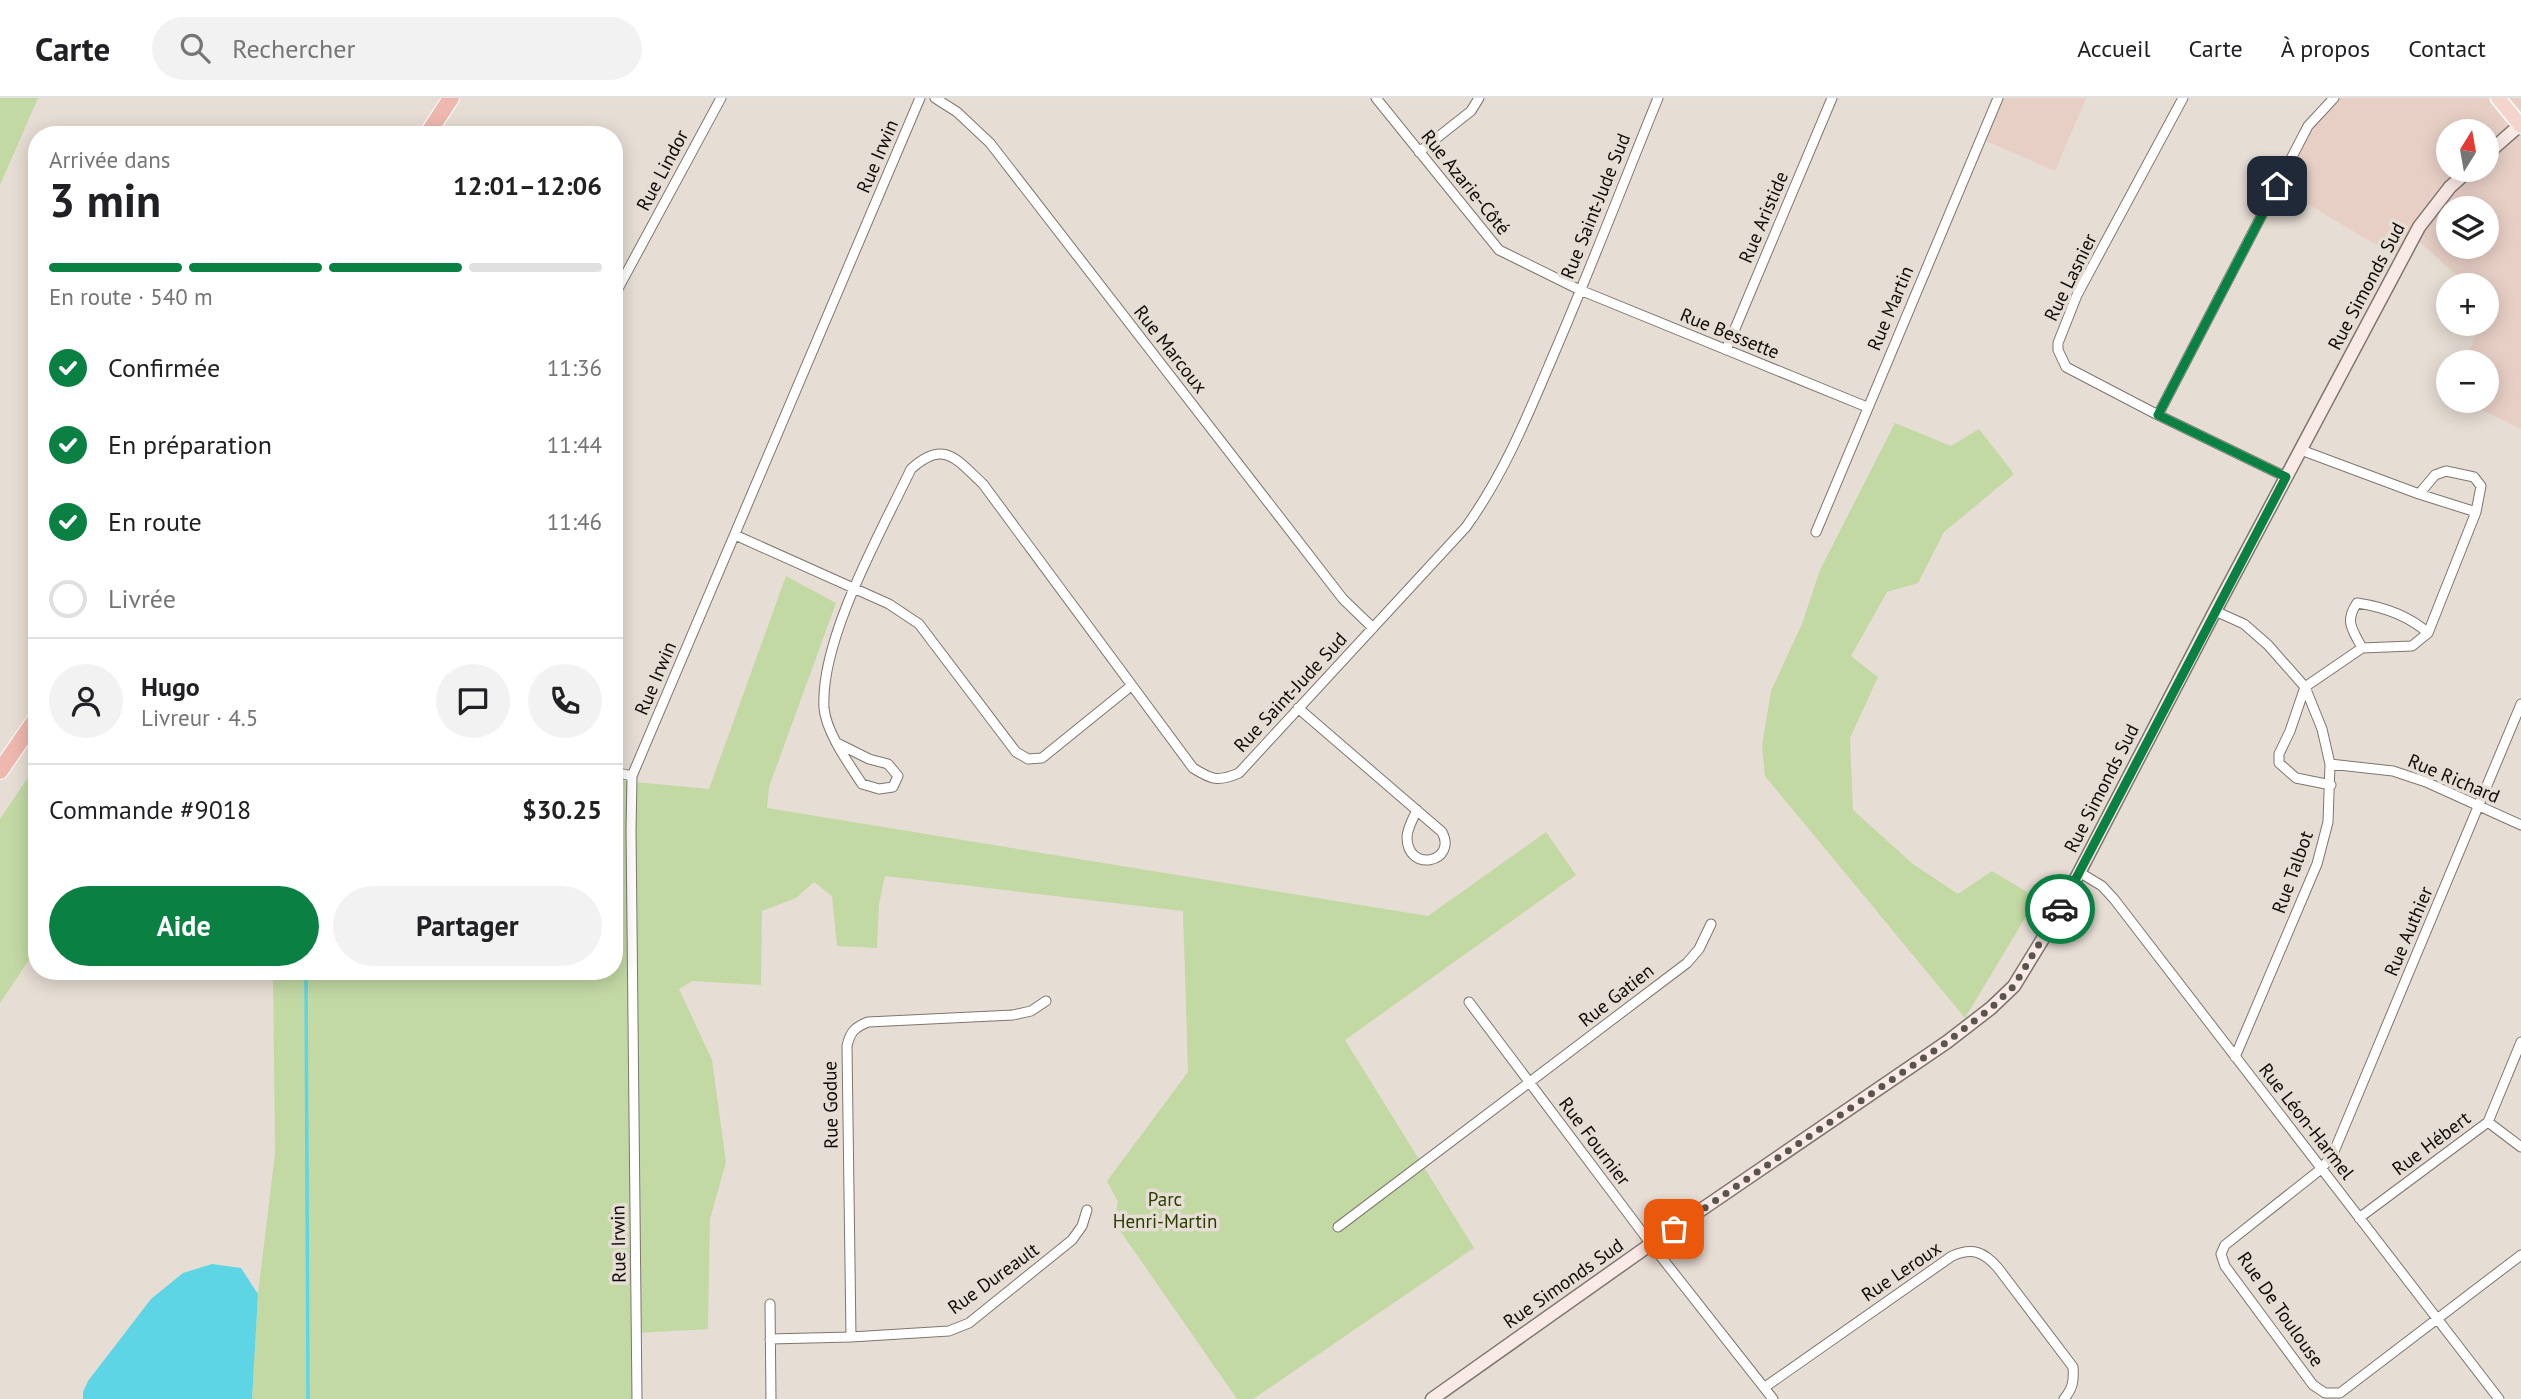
<!DOCTYPE html>
<html lang="fr">
<head>
<meta charset="utf-8">
<style>
  body { margin:0; font-family:"PT Sans",sans-serif; background:#f2f2f2; color:#202124; height:100vh; display:flex; flex-direction:column; font-size:26px; white-space:nowrap }
  * { box-sizing:border-box; margin:0 }
  p { font-size:23px; color:#757577 }
  .icon { flex:none; width:38px; height:38px; fill:none; stroke:currentColor; stroke-width:2; stroke-linecap:round; stroke-linejoin:round }
  .map { position:relative; flex:1; overflow:hidden }
  .sheet { position:absolute; left:28px; top:28px; width:595px; height:854px; display:flex; flex-direction:column; background:#fff; border-radius:28px; box-shadow:0 4px 18px #0003 }
  .sheet>* { flex:none }
  .needle { width:46px; rotate:11deg }
  .fabs { position:absolute; left:2436px; top:21px; display:grid; gap:14px }
  .fabs a { display:grid; place-items:center; width:63px; height:63px; border-radius:50%; background:#fff; box-shadow:0 4px 18px #0003; font-size:35px }
  .pin { position:absolute; display:grid; place-items:center; width:60px; height:60px; color:#fff; margin:-30px; border-radius:14px; box-shadow:0 4px 10px #0006 }
  .courier { position:absolute; display:grid; place-items:center; width:70px; height:70px; margin:-35px; border:5px solid #0b8043; border-radius:50%; background:#fff; color:#222; box-shadow:0 2px 9px #0007 }
  .headline em { font-style:normal; font-weight:700 }
  .headline div { display:flex; flex-direction:column-reverse }
  .headline { display:flex; align-items:center; justify-content:space-between; height:119px; padding:0 21px }
  h1 { font-size:46px; font-weight:700; line-height:52px }
  .bar { display:grid; grid-template-columns:repeat(4,1fr); gap:10px 7px; align-content:center; height:84px; padding:0 21px }
  .bar i { height:9px; border-radius:5px; background:#e0e0e0 }
  .bar .on { background:#0b8043 }
  .bar p { grid-column:span 4 }
  .line { display:flex; align-items:center; gap:18px; padding:0 21px; border-top:2px solid #e0e0e0 }
  .line div { flex:1 }
  .round { display:grid; place-items:center; flex:none; width:74px; height:74px; border-radius:37px; background:#f2f2f2 }
  ol { padding:0 21px; list-style:none }
  li { display:flex; align-items:center; gap:21px; height:77px }
  li p { margin-inline-start:auto }
  li .icon { padding:7px; border-radius:50%; background:#0b8043; color:#fff; stroke-width:4 }
  li:last-child { color:#757577 }
  li i { width:38px; height:38px; border:4px solid #e0e0e0; border-radius:50% }
  .primary-button { display:flex; gap:14px; margin-top:auto; padding:14px 21px }
  .primary-button a { flex:1; height:80px; border-radius:42px; background:#0b8043; color:#fff; font-size:28px; font-weight:700; line-height:80px; text-align:center }
  .primary-button a+a { background:#f2f2f2; color:#202124 }
  header { display:flex; align-items:center; gap:42px; box-sizing:border-box; height:98px; padding:0 35px; background:#fff; border-bottom:2px solid #e0e0e0 }
  header strong { font-size:33px }
  nav { display:flex; gap:38px; margin-inline-start:auto; font-size:24px }
  .search { width:490px; height:63px; background:#f2f2f2; display:flex; align-items:center; gap:18px; box-sizing:border-box; padding:0 24px; border-radius:38px; color:#757577; font-size:26px }
  .map>svg:first-child { display:block }
</style>
</head>
<body>
<header>
<strong>Carte</strong>
<div class="search"><svg class="icon" aria-label="search" viewBox="0 0 24 24"><circle cx="10" cy="10" r="6"/><path d="M15 15l6 6"/></svg>Rechercher</div>
<nav><a>Accueil</a><a>Carte</a><a>À propos</a><a>Contact</a></nav>
</header>
<div class="map">
<svg width="2521" height="1301" viewBox="0 0 2521 1301">
  <rect width="100%" height="100%" fill="#e6ddd4"/>
  <path fill="#e7cfc5" fill-rule="evenodd" d="M1994,0H2086L2055,73L1977,39Z
    M2330,0H2521V331L2464,303H2487V264H2465L2480,226H2487V187H2468L2417,142L2402,162L2277,88ZM2448,33H2487V72H2448ZM2448,110H2487V149H2448Z"/>
  <path fill="#c3d9a4" d="M0,0H38L0,87Z
    M1895,325L1951,348L1979,331L2014,376L1944,434L1918,485L1887,494L1851,558L1878,579L1850,640L1853,712L1913,766L1958,796L1992,773L2037,800L1965,920L1765,678L1762,648L1771,593L1802,526L1820,472Z
    M786,478L836,505L769,689L767,710L1428,818L1546,734L1576,777L1345,942L1474,1150L1253,1301H1237L1114,1124L1118,1104L1107,1083L1188,974L1183,813L885,778L879,806L877,850L837,848L832,798L814,784L796,800L762,813L761,887L692,883L679,891L712,962L726,1064L710,1121L708,1231L636,1235L637,1301H252L258,1196L275,1056L273,873H614V682L709,691Z
    M37,666V850L0,905V721Z"/>
  <path fill="#5dd5e5" d="M212,1166L241,1170L258,1196L252,1301H83V1294L88,1283L151,1201L183,1175Z"/>
  <g fill="none" stroke-linecap="round" stroke-linejoin="round">
    <path stroke="#5dd5e5" stroke-width="3.5" d="M306,873L308,1301"/>
    <g stroke="#7e766e" stroke-width="11">
      <path id="street" d="M935,0L957,14L990,45L1343,501L1373,530
        M1376,0L1499,152L1580,192L1867,309
        M2183,0L2077,197L2058,245V252L2066,269L2158,317L2286,379
        M1419,54L1471,13L1479,0
        M614,198L721,0
        M1726,252L1832,0
        M2158,317L2308,28L2334,0
        M2301,352L2419,396L2476,414L2428,535L2412,548L2362,550L2305,589L2290,633L2279,656V665L2296,680L2331,687
        M2419,396L2435,377L2446,373L2474,379L2481,388L2476,414
        M1816,434L1998,0
        M735,437L889,506L919,526L1016,654L1028,661L1042,660L1131,588
        M2215,513L2244,526L2268,547L2305,589L2322,631L2330,666L2328,724L2317,766L2235,959
        M2362,550C2353,532 2344,524 2357,505C2384,509 2408,517 2428,535
        M2521,606L2333,1056L2321,1071L2225,1147L2221,1156L2225,1168L2313,1287L2325,1295H2340L2521,1157
        M1298,610L1442,734C1458,764 1407,776 1407,739C1407,731 1413,720 1417,712
        M837,645L869,661L888,666L898,678L893,689L879,691L862,686C849,666 826,634 824,610C820,541 881,434 911,371C944,341 956,361 983,386L1193,670C1212,682 1218,684 1239,675L1466,429C1504,376 1528,317 1553,258C1590,172 1623,86 1658,0
        M2330,666L2393,673L2426,684L2521,727
        M614,674L632,678
        M2079,774L2102,788L2114,801L2499,1301
        M1469,904L1651,1146L1773,1301
        M2488,1024L2521,1049
        M2359,1120L2488,1024L2521,944
        M1338,1129L1687,865L1699,851L1711,826
        M770,1206L771,1301
        M851,1239L847,948C850,934 855,929 868,924L1013,917L1031,913L1046,903
        M770,1241L851,1239L949,1233L969,1225L1072,1142L1082,1128L1087,1112
        M1765,1289L1952,1158C1973,1149 1984,1154 1998,1170L2073,1269C2074,1283 2073,1290 2064,1301
        M637,1301L631,732L632,678L920,0"/>
    </g>
    <g stroke="#7e766e" stroke-width="15">
      <path id="secondary" d="M2487,56L2521,26
        M1432,1301L1651,1146L1947,944L1991,910L2014,888L2055,821L2215,513L2419,129L2450,89L2469,72"/>
    </g>
    <g stroke="#fff" stroke-width="17">
      <path id="primary" d="M2498,0L2521,28"/>
    </g>
    <g stroke="#fff" stroke-width="18">
      <path id="highway" d="M427,37L451,0
        M0,673L37,619"/>
    </g>
    <use href="#street" stroke="#fff" stroke-width="9"/>
    <use href="#secondary" stroke="#faeae7" stroke-width="12"/>
    <use href="#primary" stroke="#f5d4ce" stroke-width="14"/>
    <use href="#highway" stroke="#eeb8ae" stroke-width="16"/>
  </g>
  <g fill="none" stroke-linecap="round" stroke-linejoin="round">
    <path stroke="#5a544f" stroke-width="7" stroke-dasharray="0 12.6" d="M1674,1131L1947,944L1991,910L2014,888L2060,811"/>
    <path stroke="#0b8043" stroke-width="9" d="M2060,811L2286,379L2158,317L2277,88"/>
  </g>
  <g text-anchor="middle" dominant-baseline="central" stroke-width="7" stroke-linejoin="round" paint-order="stroke">
    <g font-size="19" fill="#0e0b08" stroke="#e6ddd4">
      <text transform="translate(877 58) rotate(-67)">Rue Irwin</text>
      <text transform="translate(662 72) rotate(-62)">Rue Lindor</text>
      <text transform="translate(1466 84) rotate(51)">Rue Azarie-Côté</text>
      <text transform="translate(1595 108) rotate(-68)">Rue Saint-Jude Sud</text>
      <text transform="translate(1763 119) rotate(-67)">Rue Aristide</text>
      <text transform="translate(2070 179) rotate(-64)">Rue Lasnier</text>
      <text transform="translate(2366 188) rotate(-62)">Rue Simonds Sud</text>
      <text transform="translate(1890 210) rotate(-67)">Rue Martin</text>
      <text transform="translate(1730 235) rotate(22)">Rue Bessette</text>
      <text transform="translate(1171 251) rotate(52)">Rue Marcoux</text>
      <text transform="translate(655 580) rotate(-67)">Rue Irwin</text>
      <text transform="translate(1290 594) rotate(-47)">Rue Saint-Jude Sud</text>
      <text transform="translate(2454 680) rotate(23)">Rue Richard</text>
      <text transform="translate(2101 690) rotate(-63)">Rue Simonds Sud</text>
      <text transform="translate(2292 774) rotate(-70)">Rue Talbot</text>
      <text transform="translate(2408 833) rotate(-67)">Rue Authier</text>
      <text transform="translate(1616 897) rotate(-38)">Rue Gatien</text>
      <text transform="translate(830 1007) rotate(-91)">Rue Godue</text>
      <text transform="translate(2307 1023) rotate(52)">Rue Léon-Harmel</text>
      <text transform="translate(1595 1043) rotate(53)">Rue Fournier</text>
      <text transform="translate(2431 1045) rotate(-37)">Rue Hébert</text>
      <text transform="translate(618 1146) rotate(-91)">Rue Irwin</text>
      <text transform="translate(1901 1173) rotate(-34)">Rue Leroux</text>
      <text transform="translate(993 1180) rotate(-36)">Rue Dureault</text>
      <text transform="translate(1563 1185) rotate(-35)">Rue Simonds Sud</text>
      <text transform="translate(2281 1211) rotate(55)">Rue De Toulouse</text>
    </g>
    <g font-size="19" fill="#2b3e02" stroke="#e6ddd4">
      <text x="1165" y="1101">Parc<tspan x="1165" dy="22">Henri-Martin</tspan></text>
    </g>
  </g>
</svg>
<div class="fabs">
<a><svg class="needle" viewBox="-14 -14 28 28"><path d="M0-13l5 13h-10z" fill="#e53935"/><path d="M0 13l5-13h-10z" fill="#757577"/></svg></a>
<a><svg class="icon" aria-label="layers" viewBox="0 0 24 24"><path d="M12 4l9 5-9 5-9-5zM3 14l9 5 9-5"/></svg></a>
<a>+</a>
<a>−</a>
</div>
<div class="pin" style="left:1674px;top:1131px;background:#ea580c"><svg class="icon" aria-label="bag" viewBox="0 0 24 24"><path d="M5 8h14l-1 12H6zM9 8a3 3 0 0 1 6 0"/></svg></div>
<div class="pin" style="left:2277px;top:88px;background:#1f2937"><svg class="icon" aria-label="home" viewBox="0 0 24 24"><path d="M3 11l9-7 9 7M6 9v11h12V9"/></svg></div>
<div class="courier" style="left:2060px;top:811px"><svg class="icon" aria-label="car" viewBox="0 0 24 24"><path d="M5 17H2v-5l4-1 3-4h7l3 4 3 1v5h-3M9 17h6M6 11h13"/><circle cx="7" cy="17" r="2"/><circle cx="17" cy="17" r="2"/></svg></div>
<section class="sheet">
<div class="headline"><div><h1>3 min</h1><p>Arrivée dans</p></div><em>12:01–12:06</em></div>
<div class="bar"><i class="on"></i><i class="on"></i><i class="on"></i><i></i><p>En route · 540 m</p></div>
<ol>
<li><svg class="icon" aria-label="check" viewBox="0 0 24 24"><path d="M5 12l5 5 9-10"/></svg>Confirmée<p>11:36</p></li>
<li><svg class="icon" aria-label="check" viewBox="0 0 24 24"><path d="M5 12l5 5 9-10"/></svg>En préparation<p>11:44</p></li>
<li><svg class="icon" aria-label="check" viewBox="0 0 24 24"><path d="M5 12l5 5 9-10"/></svg>En route<p>11:46</p></li>
<li><i></i>Livrée</li>
</ol>
<div class="line" style="height:126px"><a class="round"><svg class="icon" aria-label="person" viewBox="0 0 24 24"><circle cx="12" cy="8" r="4"/><path d="M4 21q1-7 8-7t8 7"/></svg></a><div><b>Hugo</b><p>Livreur · 4.5</p></div><a class="round"><svg class="icon" aria-label="chat" viewBox="0 0 24 24"><path d="M4 5h16v11H9l-5 4z"/></svg></a><a class="round"><svg class="icon" aria-label="phone" viewBox="0 0 24 24"><path d="M5 4h4l2 5-3 2q2 4 5 5l2-3 5 2v4C11 20 4 13 5 4z"/></svg></a></div>
<div class="line" style="height:91px"><div>Commande #9018</div><b>$30.25</b></div>
<div class="primary-button"><a>Aide</a><a>Partager</a></div>
</section>
</div>
</body>
</html>
